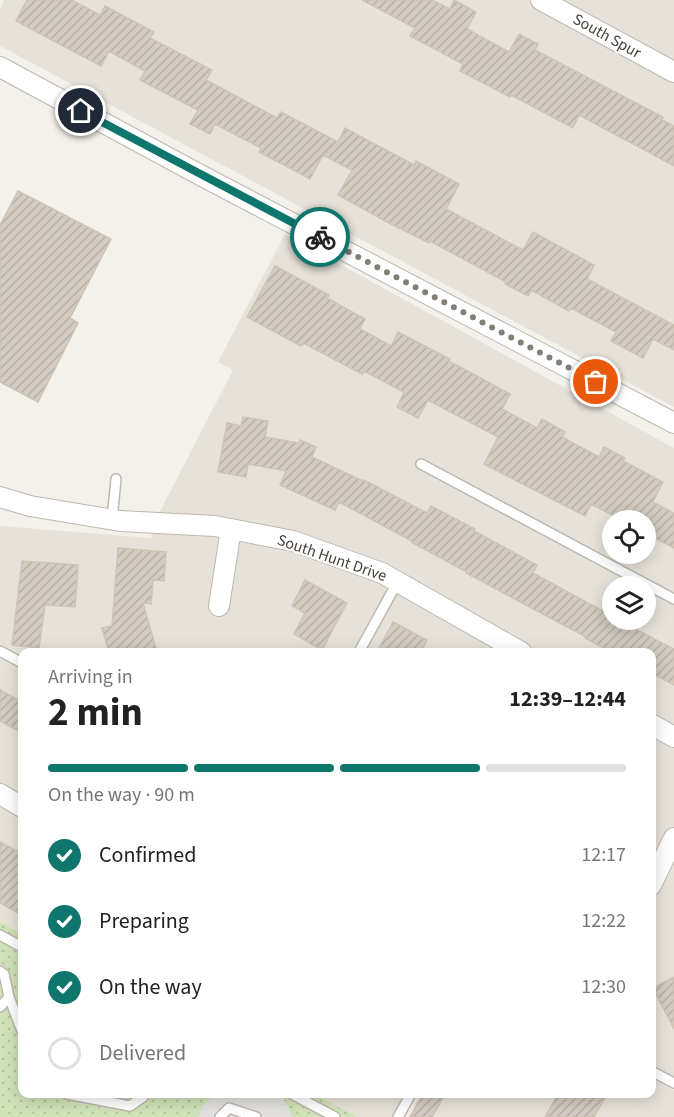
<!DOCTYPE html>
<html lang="en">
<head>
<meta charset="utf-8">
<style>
  body { margin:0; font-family:"Source Sans 3",sans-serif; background:#f2f2f2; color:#222; height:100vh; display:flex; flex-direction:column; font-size:22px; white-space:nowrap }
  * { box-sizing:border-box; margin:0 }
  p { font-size:20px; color:#767676 }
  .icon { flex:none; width:33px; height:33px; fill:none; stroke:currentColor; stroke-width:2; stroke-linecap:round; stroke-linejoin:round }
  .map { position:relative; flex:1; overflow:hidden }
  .details { position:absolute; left:18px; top:648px; width:638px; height:450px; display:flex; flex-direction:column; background:#fff; border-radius:12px; box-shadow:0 3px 15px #0003 }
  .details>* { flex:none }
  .buttons { position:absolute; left:602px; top:510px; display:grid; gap:12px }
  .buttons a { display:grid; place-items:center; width:54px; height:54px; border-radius:50%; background:#fff; box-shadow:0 3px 15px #0003; font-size:30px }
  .pin { position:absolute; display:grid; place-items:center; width:51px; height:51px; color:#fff; margin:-26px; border:3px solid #fff; border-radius:50%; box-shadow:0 2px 6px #0007 }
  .courier { position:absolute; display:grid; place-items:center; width:60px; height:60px; margin:-30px; border:4px solid #0f766e; border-radius:50%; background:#fff; color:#222; box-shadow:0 2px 8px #0007 }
  .head em { font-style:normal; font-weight:700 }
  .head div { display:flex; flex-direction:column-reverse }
  .head { display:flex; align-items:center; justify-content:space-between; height:102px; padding:0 30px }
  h1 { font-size:39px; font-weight:700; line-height:45px }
  .bar { display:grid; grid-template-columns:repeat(4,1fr); gap:9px 6px; align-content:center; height:72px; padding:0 30px }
  .bar i { height:8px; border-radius:4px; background:#e0e0e0 }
  .bar .on { background:#0f766e }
  .bar p { grid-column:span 4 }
  ol { padding:0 30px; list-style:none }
  li { display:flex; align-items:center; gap:18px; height:66px }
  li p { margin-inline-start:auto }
  li .icon { padding:6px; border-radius:50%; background:#0f766e; color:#fff; stroke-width:4 }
  li:last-child { color:#767676 }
  li i { width:33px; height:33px; border:3px solid #e0e0e0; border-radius:50% }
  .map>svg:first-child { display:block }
</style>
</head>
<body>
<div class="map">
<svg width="674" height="1117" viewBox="0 0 674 1117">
  <defs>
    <pattern id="park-dots" width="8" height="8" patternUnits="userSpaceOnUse" patternTransform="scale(1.5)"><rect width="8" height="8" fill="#d0e3b8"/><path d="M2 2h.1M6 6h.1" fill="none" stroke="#b4c49f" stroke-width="1.8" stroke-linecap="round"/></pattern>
    <pattern id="building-hatch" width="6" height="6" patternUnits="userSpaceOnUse" patternTransform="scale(1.5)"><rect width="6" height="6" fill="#d4ccc1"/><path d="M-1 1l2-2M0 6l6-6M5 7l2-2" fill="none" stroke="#b7b0a7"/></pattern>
  </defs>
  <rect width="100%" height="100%" fill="#f3f1ea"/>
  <path fill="#e7e2d9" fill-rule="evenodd" d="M4,0H674V407L0,46V9Z
    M285,234L674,448V1083L651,1071V652H22V934L0,921V526L151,538L154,523L233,370L218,362ZM612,520H645V554H612ZM612,586H645V620H612Z
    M651,1078L674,1090V1117H409L420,1094H651Z
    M314,1094H411L398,1117H357Z"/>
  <path fill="url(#park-dots)" d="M0,921L22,934V1094H314L357,1117H0Z"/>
  <path fill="#e2e1de" d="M217,1094H278L282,1096L293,1117H198L204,1104Z"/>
  <path fill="url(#building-hatch)" stroke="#cec4b5" stroke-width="1.5" d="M27,0H72L100,15L105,6L154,32L150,38L212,70L206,80L277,118L281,112L338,142L345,128L414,165L416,161L459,184L446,209L523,250L533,232L594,265L587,279L674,325V350L653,339L643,358L611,341L616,332L571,308L569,311L531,290L528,296L505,284L506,282L430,241L429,243L385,221L338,195L352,170L323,155L310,179L259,152L261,148L215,124L210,134L190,124L198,110L140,80L145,71L109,51L101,66L16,21Z
    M362,0H432L450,9L454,0L476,12L467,29L509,52L519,34L538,44L535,50L663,117L662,120L674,126V166L579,115L573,128L511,95L510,97L460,71L463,64L410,36L415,28Z
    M18,191L111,239L70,318L78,323L38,402L0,382V225Z
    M275,266L329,295L327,298L365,319L360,329L391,346L398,332L450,359L449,361L510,394L502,409L537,428L542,419L565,432L562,437L599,457L604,447L625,458L623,461L663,482L653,502L674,513V548L645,533V520H622L591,504L585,516L484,464L498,437L428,400L418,418L397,407L404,392L364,371L362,374L303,343L301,346L247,317Z
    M243,417L268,421L265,437L299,443L300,440L316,447L312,457L363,481L364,480L427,513L431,506L475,529L474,531L537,565L533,573L612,616V620H618L674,649V685L651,673V652H612L585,638L586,637L466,573L467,572L411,542L412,541L339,502L335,510L280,485L286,471L248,464L246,477L218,472L227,423L241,426Z
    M118,548L166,552L164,581L153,580L151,604L143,603L157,652H109L102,628L112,626Z
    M22,561L78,565L75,607L45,605L39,648L12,645Z
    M305,580L347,603L322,650L294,634L305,613L292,606Z
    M393,622L427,640L421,652H377Z
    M0,690L22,702V733L0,721Z
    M0,842L22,854V915L0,903Z
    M674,977V1029L653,988Z
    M423,1094H445L432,1117H410Z
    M558,1094H607L594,1117H545Z"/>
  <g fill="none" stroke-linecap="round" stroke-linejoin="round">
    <g stroke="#beb8ae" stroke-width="12">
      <path id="service" d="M421,464L674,599
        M112,520L116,479
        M0,651L22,663
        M359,652L398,581
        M0,935L22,947
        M0,971L4,974L9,997L0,1007
        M9,997L22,1031
        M651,1071L674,1083
        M67,1094L130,1106L143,1097L141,1094
        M292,1094L335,1117
        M220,1117L229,1108L256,1117
        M398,1117L411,1094"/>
    </g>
    <g stroke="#beb8ae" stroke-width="22">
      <path id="minor" d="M541,0L674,72
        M0,67L204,177L674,423
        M0,497L30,506L120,521L215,526L293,541L382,573L521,652
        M219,606L231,529
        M651,724L674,737
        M0,794L22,807
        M651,885L674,838"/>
    </g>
    <use href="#service" stroke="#fff" stroke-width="9"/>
    <use href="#minor" stroke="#fff" stroke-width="20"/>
  </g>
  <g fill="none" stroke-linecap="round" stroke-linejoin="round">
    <path stroke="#837f77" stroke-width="6" stroke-dasharray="0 10.8" d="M320,237L596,382"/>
    <path stroke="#0f766e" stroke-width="8" d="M81,111L320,237"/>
  </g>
  <g text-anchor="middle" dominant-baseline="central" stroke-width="4.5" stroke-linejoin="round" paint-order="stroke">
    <g font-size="16" fill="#474139" stroke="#fff">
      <text transform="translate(607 36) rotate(29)">South Spur</text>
      <text transform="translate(332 558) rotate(19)">South Hunt Drive</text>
    </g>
  </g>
</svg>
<div class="buttons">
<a><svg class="icon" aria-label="locate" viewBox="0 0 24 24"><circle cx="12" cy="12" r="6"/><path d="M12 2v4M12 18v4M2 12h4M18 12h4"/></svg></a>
<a><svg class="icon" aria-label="layers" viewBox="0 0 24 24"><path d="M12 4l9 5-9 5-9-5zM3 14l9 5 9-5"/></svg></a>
</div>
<div class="pin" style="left:596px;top:382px;background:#ea580c"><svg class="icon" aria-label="bag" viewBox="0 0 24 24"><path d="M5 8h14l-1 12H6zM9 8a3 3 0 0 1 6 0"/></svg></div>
<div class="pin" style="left:81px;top:111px;background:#1f2937"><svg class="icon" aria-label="home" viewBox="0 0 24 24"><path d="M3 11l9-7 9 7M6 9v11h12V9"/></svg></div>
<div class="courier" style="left:320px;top:237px"><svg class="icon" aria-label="bike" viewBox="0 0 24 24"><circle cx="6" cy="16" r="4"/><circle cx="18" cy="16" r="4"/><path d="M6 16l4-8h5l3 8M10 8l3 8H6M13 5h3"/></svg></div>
<section class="details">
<div class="head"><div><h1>2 min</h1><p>Arriving in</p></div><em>12:39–12:44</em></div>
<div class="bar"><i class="on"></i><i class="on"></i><i class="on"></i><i></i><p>On the way · 90 m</p></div>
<ol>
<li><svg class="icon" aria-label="check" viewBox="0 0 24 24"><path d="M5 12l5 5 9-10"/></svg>Confirmed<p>12:17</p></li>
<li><svg class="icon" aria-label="check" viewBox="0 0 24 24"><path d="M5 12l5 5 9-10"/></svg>Preparing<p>12:22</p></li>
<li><svg class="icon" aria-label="check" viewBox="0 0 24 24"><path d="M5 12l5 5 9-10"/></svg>On the way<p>12:30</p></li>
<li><i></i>Delivered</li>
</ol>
</section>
</div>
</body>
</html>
